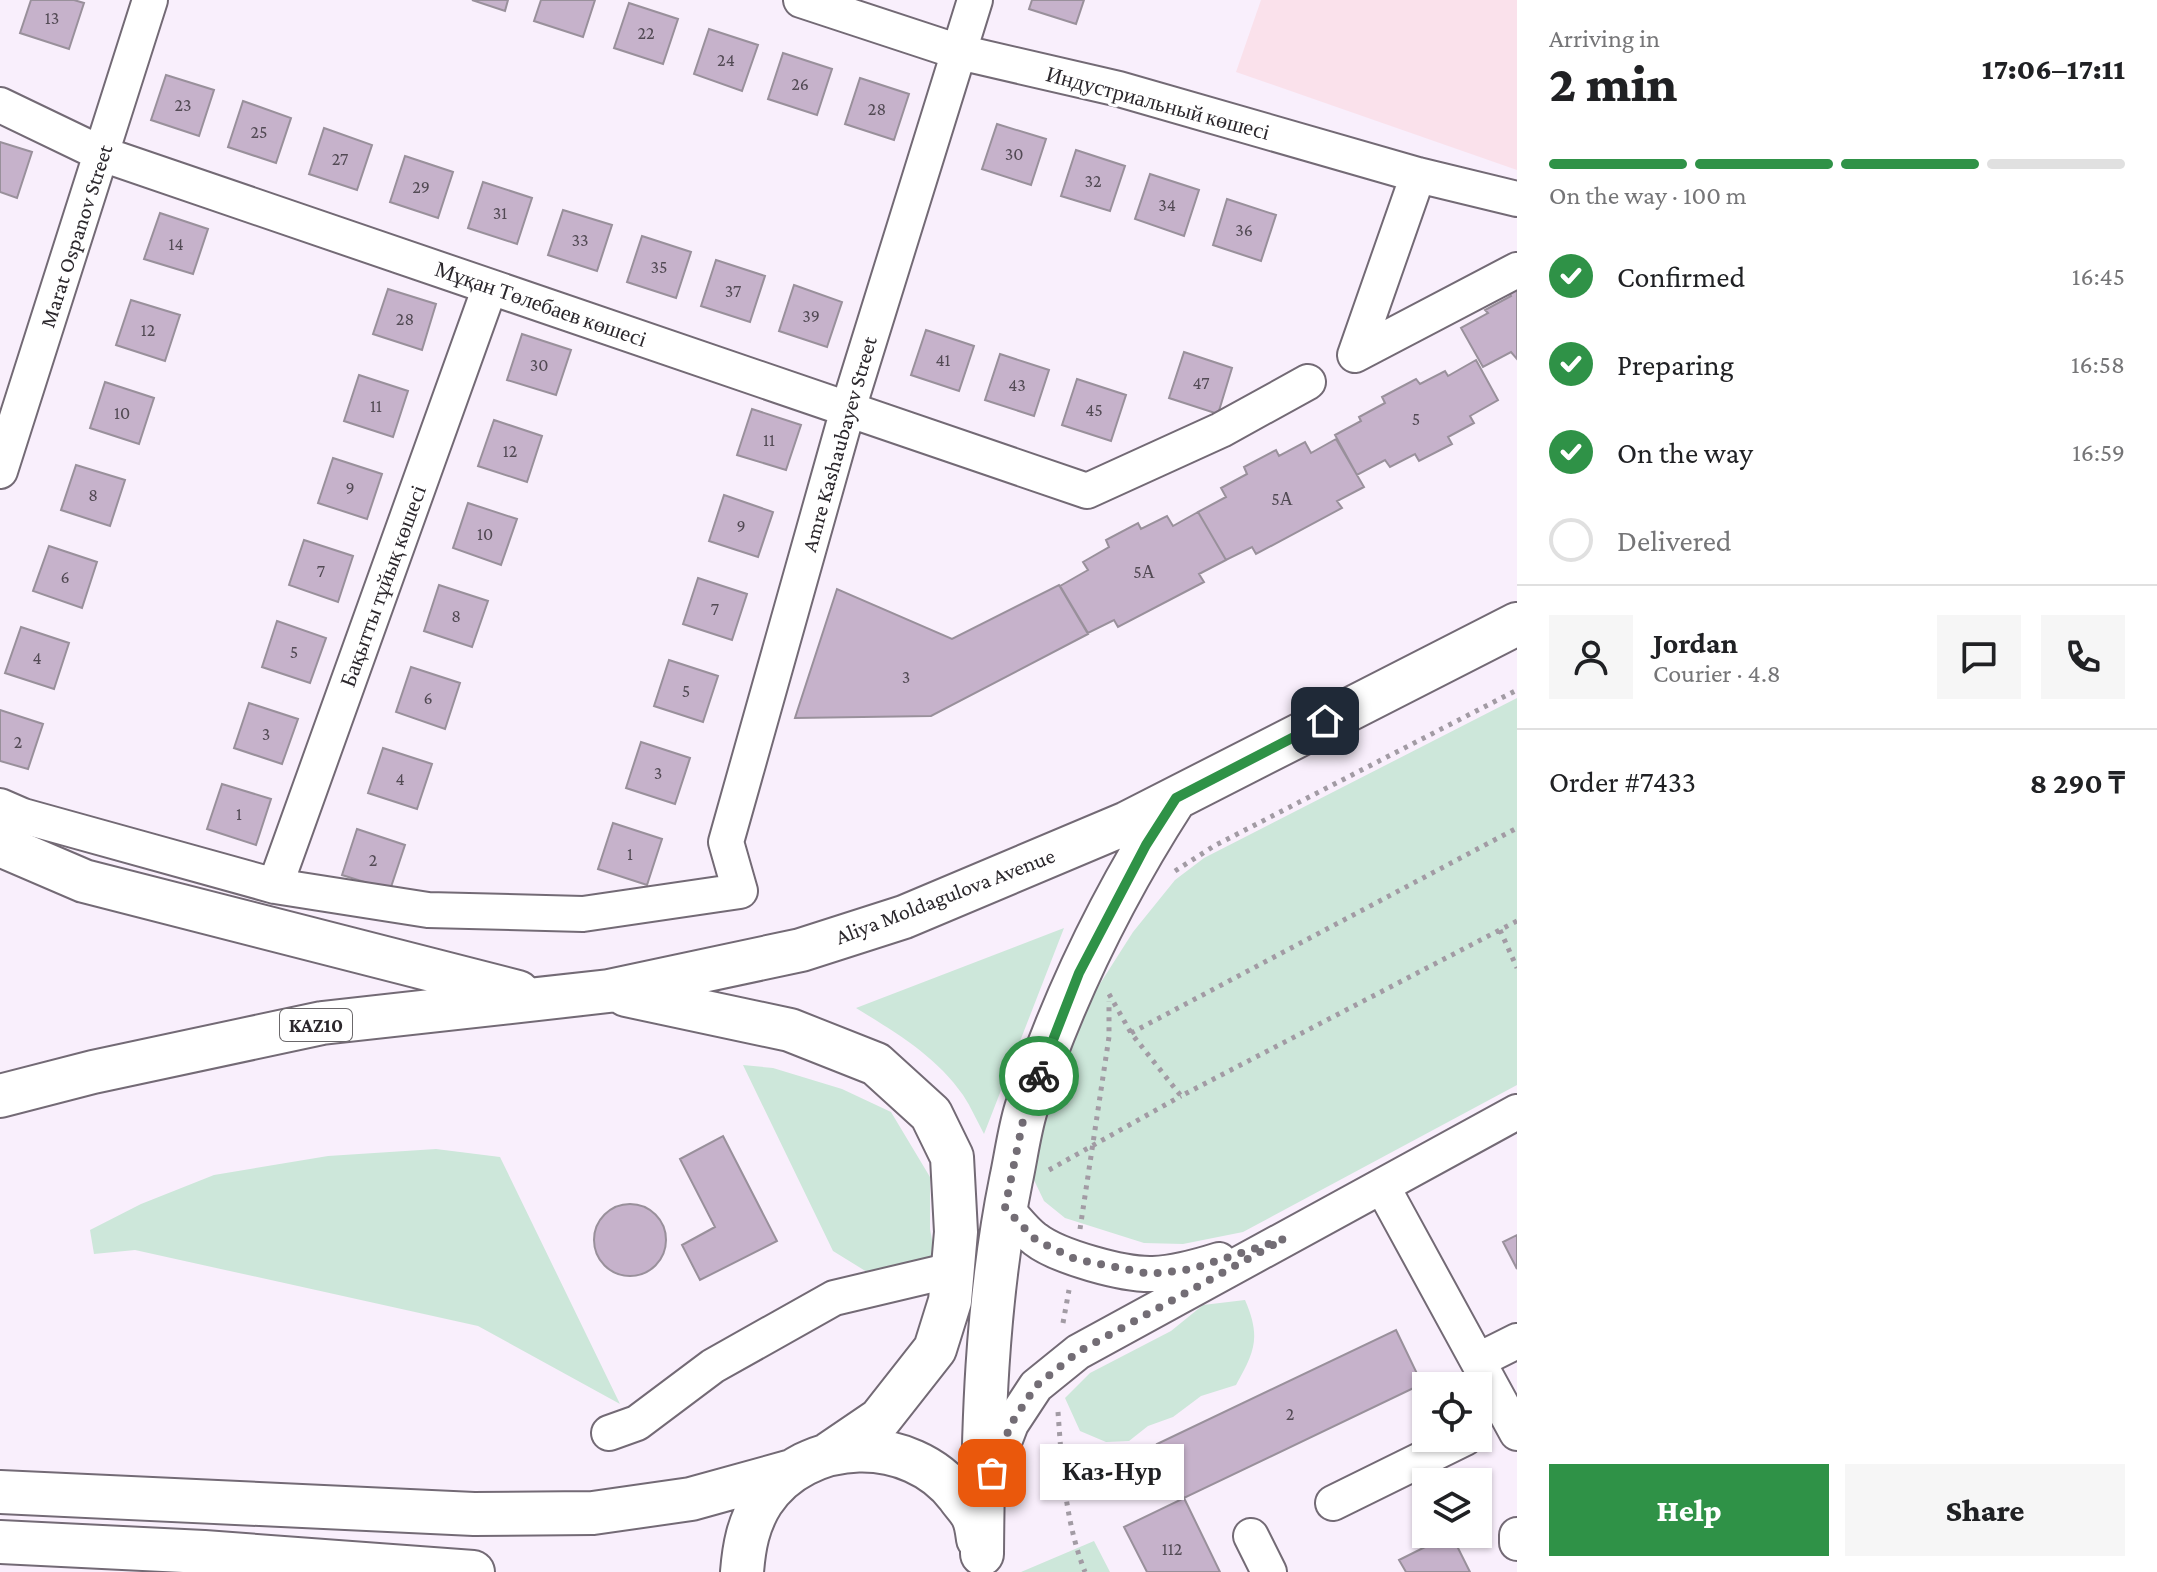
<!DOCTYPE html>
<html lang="en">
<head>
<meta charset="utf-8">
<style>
  body { margin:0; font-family:"Crimson Pro",serif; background:#f6f6f6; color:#202124; height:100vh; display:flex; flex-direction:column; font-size:30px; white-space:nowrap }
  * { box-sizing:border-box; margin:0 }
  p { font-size:26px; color:#757577 }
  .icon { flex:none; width:44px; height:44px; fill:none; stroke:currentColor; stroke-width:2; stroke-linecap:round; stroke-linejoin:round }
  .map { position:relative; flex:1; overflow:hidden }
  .details { display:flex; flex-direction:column; background:#fff; width:640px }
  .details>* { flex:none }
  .buttons { position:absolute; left:1412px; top:1372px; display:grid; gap:16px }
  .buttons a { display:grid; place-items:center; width:80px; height:80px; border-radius:0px; background:#fff; box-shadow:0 2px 6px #0004; font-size:40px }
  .pin { position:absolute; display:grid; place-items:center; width:68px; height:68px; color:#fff; margin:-34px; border-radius:16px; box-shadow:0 4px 12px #0006 }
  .courier { position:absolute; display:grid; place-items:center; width:80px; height:80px; margin:-40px; border:6px solid #2f9247; border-radius:50%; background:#fff; color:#222; box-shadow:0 2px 10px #0007 }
  .bubble { position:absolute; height:56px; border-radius:0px; background:#fff; box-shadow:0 2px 6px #0004; font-size:26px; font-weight:800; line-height:56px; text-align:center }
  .summary em { font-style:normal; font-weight:800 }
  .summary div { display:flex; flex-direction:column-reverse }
  .summary { display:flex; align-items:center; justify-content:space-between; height:136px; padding:0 32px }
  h1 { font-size:52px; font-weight:800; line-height:60px }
  .bar { display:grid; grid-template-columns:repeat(4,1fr); gap:12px 8px; align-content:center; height:96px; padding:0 32px }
  .bar i { height:10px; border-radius:6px; background:#e0e0e0 }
  .bar .on { background:#2f9247 }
  .bar p { grid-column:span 4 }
  .line { display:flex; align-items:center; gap:20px; padding:0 32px; border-top:2px solid #e0e0e0 }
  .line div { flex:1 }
  .round { display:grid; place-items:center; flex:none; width:84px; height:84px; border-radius:0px; background:#f6f6f6 }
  ol { padding:0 32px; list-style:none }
  li { display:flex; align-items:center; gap:24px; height:88px }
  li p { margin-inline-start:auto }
  li .icon { padding:8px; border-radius:50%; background:#2f9247; color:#fff; stroke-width:4 }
  li:last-child { color:#757577 }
  li i { width:44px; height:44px; border:4px solid #e0e0e0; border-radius:50% }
  .primary-button { display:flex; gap:16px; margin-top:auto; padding:16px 32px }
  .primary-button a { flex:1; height:92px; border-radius:0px; background:#2f9247; color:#fff; font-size:32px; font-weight:800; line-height:92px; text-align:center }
  .primary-button a+a { background:#f6f6f6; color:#202124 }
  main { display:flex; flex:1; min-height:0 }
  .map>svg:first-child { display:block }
</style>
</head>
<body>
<main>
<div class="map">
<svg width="1517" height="1572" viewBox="0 0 1517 1572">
  <rect width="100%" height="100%" fill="#f9effc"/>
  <path fill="#fae1eb" d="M1261,0H1517V170L1236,72Z"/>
  <path fill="#cde7da" d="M1517,698V1085L1243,1232L1183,1244L1144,1243L1065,1218L1044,1201L1033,1178V1159L1061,1064L1096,990L1133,932L1175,880L1204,858Z
    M1064,928L984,1134C977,1121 971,1107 963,1095C936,1056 895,1032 856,1008Z
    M743,1065L773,1068L842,1089L891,1112L930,1177V1229L936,1261L880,1280L833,1251Z
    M436,1149L500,1157L620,1404L478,1326L135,1250L94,1254L90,1230L141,1204L214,1175L328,1156Z
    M1245,1300C1261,1337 1255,1351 1236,1385L1201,1396L1173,1417L1148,1426L1129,1441L1106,1442L1080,1431L1065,1398L1090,1373L1171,1331L1203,1305Z
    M1094,1541L1110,1572H1021Z"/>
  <path fill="#c6b2cb" stroke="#99909b" stroke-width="2" d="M31,0H74L84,3L69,49L20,33Z
    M472,0H508L505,11Z
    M541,0H595L583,37L534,21Z
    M1032,0H1084L1076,24L1029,9Z
    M629,3L678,19L663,64L614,48Z
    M709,29L758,45L742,91L694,74Z
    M783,53L832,69L817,115L768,99Z
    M166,75L214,90L199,136L151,120Z
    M860,78L909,94L894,140L845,124Z
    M243,101L291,118L276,163L228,147Z
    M997,124L1046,139L1031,185L982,169Z
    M324,128L372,145L357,190L309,174Z
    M0,142L32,152L17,198L0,192Z
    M1076,150L1125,166L1110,211L1061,196Z
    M405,156L453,172L438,218L390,202Z
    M1150,174L1199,190L1184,236L1135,219Z
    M483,182L532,198L517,244L468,228Z
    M1227,199L1276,215L1261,261L1213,245Z
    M563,210L612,225L597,271L548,255Z
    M160,213L208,229L193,274L144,259Z
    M642,236L691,252L676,298L627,282Z
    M716,260L765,276L750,322L701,306Z
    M794,285L842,302L827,347L779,331Z
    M1517,285V359L1511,352L1483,367L1461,328L1488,313L1485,310L1511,296L1508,290Z
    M388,289L436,304L422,350L373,334Z
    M131,300L180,315L165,361L116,345Z
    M926,330L974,346L959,391L911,375Z
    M522,334L571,350L556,395L507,380Z
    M1184,352L1232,368L1218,414L1169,398Z
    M1000,354L1049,370L1034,416L985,400Z
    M1476,360L1498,400L1470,416L1474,423L1448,437L1452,444L1419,461L1415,454L1390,467L1385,460L1357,475L1335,435L1361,421L1359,417L1385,403L1382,397L1416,379L1420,384L1445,371L1448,376Z
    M359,375L408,391L393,437L344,421Z
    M1077,379L1126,395L1111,441L1062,425Z
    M105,382L154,398L139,444L90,428Z
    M752,409L801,425L786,470L737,455Z
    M494,420L542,436L527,482L478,466Z
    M1336,439L1364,487L1337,501L1342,508L1256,554L1252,547L1226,560L1198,512L1226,497L1221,488L1247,474L1244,467L1276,450L1279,456L1305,442L1311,453Z
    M333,458L382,474L367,519L318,503Z
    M76,465L125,480L110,526L61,510Z
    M724,495L773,512L758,557L709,541Z
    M468,503L517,519L501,565L453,548Z
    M1198,512L1226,560L1199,574L1204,582L1118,627L1114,620L1088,633L1060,586L1088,570L1083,562L1109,547L1106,540L1138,523L1141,529L1167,516L1173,526Z
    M304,540L353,556L338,602L289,585Z
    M49,546L97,562L82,608L33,591Z
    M698,578L747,594L732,640L683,624Z
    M439,585L488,601L472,647L424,631Z
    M1059,585L1088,634L931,716L795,718L837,589L952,639Z
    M277,621L326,638L310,683L262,667Z
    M21,627L69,643L54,689L5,673Z
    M669,660L718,676L703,722L654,706Z
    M411,667L460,683L445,729L396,712Z
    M249,703L298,719L282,764L234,748Z
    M0,710L43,724L28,769L0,761Z
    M641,742L690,758L675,804L626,788Z
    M383,748L432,764L417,809L368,793Z
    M222,784L271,799L256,845L207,829Z
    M613,823L662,839L647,885L598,869Z
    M357,829L405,845L390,890L342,875Z
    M723,1136L777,1241L700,1280L682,1245L715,1227L680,1159Z
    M594 1240a36 36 0 1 1 72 0a36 36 0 1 1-72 0Z
    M1517,1235V1269L1503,1242Z
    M1396,1330L1422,1384L1184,1498L1157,1444Z
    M1184,1498L1220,1572H1147L1124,1527Z
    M1451,1534L1470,1572H1406L1399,1560Z"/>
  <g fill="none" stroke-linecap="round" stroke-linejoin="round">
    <g stroke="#736a75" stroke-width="38">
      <path id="minor" d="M801,0L959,52L1119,89L1418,175L1517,199
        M0,105L102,154L1087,491L1221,430L1308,382
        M1355,355L1418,175
        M1355,355L1517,270
        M0,471L150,0
        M0,806L23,816L275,886L428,910L583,914L740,891L726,842L848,409L975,0
        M275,886L490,287
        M1382,1186L1517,1433
        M1005,1208C1015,1218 1024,1231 1035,1239C1058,1257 1124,1275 1153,1274C1176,1273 1197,1267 1219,1260
        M1479,1360L1517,1341
        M609,1433L637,1423L713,1366L834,1298L952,1270
        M988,1484L1011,1424L1036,1386L1078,1352L1517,1112
        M1333,1503L1465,1438
        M1517,1535V1543
        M1251,1536L1269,1572"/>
    </g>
    <g stroke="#736a75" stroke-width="46">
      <path id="major" d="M0,845L84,881L518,992
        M626,995L790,1030L876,1064L931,1114L952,1157L956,1232L950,1301L935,1349L880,1419L830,1453
        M0,1096L93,1072L322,1023L609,991L801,950L904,917L1127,823L1517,624
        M0,1492L474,1514L593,1513L691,1499L792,1471
        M0,1542L204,1552L473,1572
        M982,1554C983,1429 986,1303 1011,1180C1016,1157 1019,1132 1026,1109C1062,1000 1113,895 1175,799
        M742,1572C744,1547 748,1524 762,1502C806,1435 911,1434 958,1496C962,1502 969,1509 972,1515C976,1522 977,1532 978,1539"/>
    </g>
    <path stroke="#a29ba4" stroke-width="5" stroke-dasharray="4 6" stroke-linecap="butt" d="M1175,871L1214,846L1517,690
      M1500,930L1517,968
      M1109,994L1131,1033L1181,1096L1517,921
      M1131,1033L1517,828
      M1049,1170L1181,1096
      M1080,1229L1109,1037V1001
      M1063,1323L1069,1290
      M1058,1412C1062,1467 1065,1521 1085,1572"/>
    <use href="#minor" stroke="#fff" stroke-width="34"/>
    <use href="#major" stroke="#fff" stroke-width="42"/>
  </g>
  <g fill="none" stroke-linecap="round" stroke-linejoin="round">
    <path stroke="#736d75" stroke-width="8" stroke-dasharray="0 14.4" d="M992,1473L1011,1424L1036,1386L1078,1352L1284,1239L1192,1269L1150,1274L1075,1259L1036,1240L1005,1208L1025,1111L1039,1076"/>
    <path stroke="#2f9247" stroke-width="10" d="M1039,1076L1079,973L1146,845L1176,798L1325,721"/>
  </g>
  <g text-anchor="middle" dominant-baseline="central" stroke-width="6" stroke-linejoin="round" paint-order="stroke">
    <g font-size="18" fill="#524a54">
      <text x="52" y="18">13</text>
      <text x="646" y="33">22</text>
      <text x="726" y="60">24</text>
      <text x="800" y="84">26</text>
      <text x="183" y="105">23</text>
      <text x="877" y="109">28</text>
      <text x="259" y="132">25</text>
      <text x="1014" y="154">30</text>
      <text x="340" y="159">27</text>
      <text x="1093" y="181">32</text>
      <text x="421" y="187">29</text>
      <text x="1167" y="205">34</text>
      <text x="500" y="213">31</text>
      <text x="1244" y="230">36</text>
      <text x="580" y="240">33</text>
      <text x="176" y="244">14</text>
      <text x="659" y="267">35</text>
      <text x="733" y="291">37</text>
      <text x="811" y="316">39</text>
      <text x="405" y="319">28</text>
      <text x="148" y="330">12</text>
      <text x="943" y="360">41</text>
      <text x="539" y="365">30</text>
      <text x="1201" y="383">47</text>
      <text x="1017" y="385">43</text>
      <text x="376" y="406">11</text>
      <text x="1094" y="410">45</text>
      <text x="122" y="413">10</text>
      <text x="1416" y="419">5</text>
      <text x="769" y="440">11</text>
      <text x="510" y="451">12</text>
      <text x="350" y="488">9</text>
      <text x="93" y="495">8</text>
      <text x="1282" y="499">5А</text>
      <text x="741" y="526">9</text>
      <text x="485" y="534">10</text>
      <text x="321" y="571">7</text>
      <text x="1144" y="572">5А</text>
      <text x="65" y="577">6</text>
      <text x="715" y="609">7</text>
      <text x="456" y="616">8</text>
      <text x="294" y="652">5</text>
      <text x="37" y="658">4</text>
      <text x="906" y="677">3</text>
      <text x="686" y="691">5</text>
      <text x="428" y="698">6</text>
      <text x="266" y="734">3</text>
      <text x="18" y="742">2</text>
      <text x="658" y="773">3</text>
      <text x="400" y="779">4</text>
      <text x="239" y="814">1</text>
      <text x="630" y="854">1</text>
      <text x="373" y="860">2</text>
      <text x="1290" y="1414">2</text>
      <text x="1172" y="1549">112</text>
    </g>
    <rect fill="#fff" stroke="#6b686b" stroke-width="2" x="280" y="1009" width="72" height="32" rx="6"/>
    <g font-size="20" font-weight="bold" fill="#2b272c">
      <text x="316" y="1025">KAZ10</text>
    </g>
    <g font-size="22" fill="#2b272c" stroke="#fff">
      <text transform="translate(1158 103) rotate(15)">Индустриальный көшесі</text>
      <text transform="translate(76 236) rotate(-72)">Marat Ospanov Street</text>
      <text transform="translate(541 304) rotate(19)">Мұқан Төлебаев көшесі</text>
      <text transform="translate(839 444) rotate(-74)">Amre Kashaubayev Street</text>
      <text transform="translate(383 586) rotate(-70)">Бақытты тұйық көшесі</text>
      <text transform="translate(945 896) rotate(-21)">Aliya Moldagulova Avenue</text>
    </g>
  </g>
</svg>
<div class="buttons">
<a><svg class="icon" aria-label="locate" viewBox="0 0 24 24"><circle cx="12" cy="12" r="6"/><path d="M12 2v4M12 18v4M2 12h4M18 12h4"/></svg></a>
<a><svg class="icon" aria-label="layers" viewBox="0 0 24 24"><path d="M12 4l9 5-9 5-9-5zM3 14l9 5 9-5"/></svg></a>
</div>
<div class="pin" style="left:992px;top:1473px;background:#ea580c"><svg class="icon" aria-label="bag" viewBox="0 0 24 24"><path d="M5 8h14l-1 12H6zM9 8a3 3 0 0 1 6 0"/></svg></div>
<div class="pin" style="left:1325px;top:721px;background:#1f2937"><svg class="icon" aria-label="home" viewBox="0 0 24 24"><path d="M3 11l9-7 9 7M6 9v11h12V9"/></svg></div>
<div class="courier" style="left:1039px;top:1076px"><svg class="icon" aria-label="bike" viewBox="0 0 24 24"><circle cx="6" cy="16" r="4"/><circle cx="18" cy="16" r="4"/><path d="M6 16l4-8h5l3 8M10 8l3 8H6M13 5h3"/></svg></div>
<div class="bubble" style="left:1040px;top:1444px;width:144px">Каз-Нур</div>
</div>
<section class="details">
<div class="summary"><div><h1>2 min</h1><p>Arriving in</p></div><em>17:06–17:11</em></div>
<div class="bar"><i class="on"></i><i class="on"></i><i class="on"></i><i></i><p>On the way · 100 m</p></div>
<ol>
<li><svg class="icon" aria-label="check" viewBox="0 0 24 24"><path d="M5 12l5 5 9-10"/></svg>Confirmed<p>16:45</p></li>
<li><svg class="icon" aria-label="check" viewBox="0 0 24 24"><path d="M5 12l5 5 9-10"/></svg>Preparing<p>16:58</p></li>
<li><svg class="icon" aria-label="check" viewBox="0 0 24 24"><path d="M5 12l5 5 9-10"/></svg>On the way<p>16:59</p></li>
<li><i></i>Delivered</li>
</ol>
<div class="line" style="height:144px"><a class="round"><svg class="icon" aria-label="person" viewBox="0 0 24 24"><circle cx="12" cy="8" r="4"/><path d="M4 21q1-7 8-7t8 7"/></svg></a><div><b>Jordan</b><p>Courier · 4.8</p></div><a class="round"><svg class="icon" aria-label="chat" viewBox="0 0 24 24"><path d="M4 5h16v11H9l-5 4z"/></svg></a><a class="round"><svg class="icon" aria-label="phone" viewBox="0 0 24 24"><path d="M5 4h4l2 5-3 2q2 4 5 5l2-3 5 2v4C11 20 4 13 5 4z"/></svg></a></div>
<div class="line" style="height:104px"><div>Order #7433</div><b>8 290 ₸</b></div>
<div class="primary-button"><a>Help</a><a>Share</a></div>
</section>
</main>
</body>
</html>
